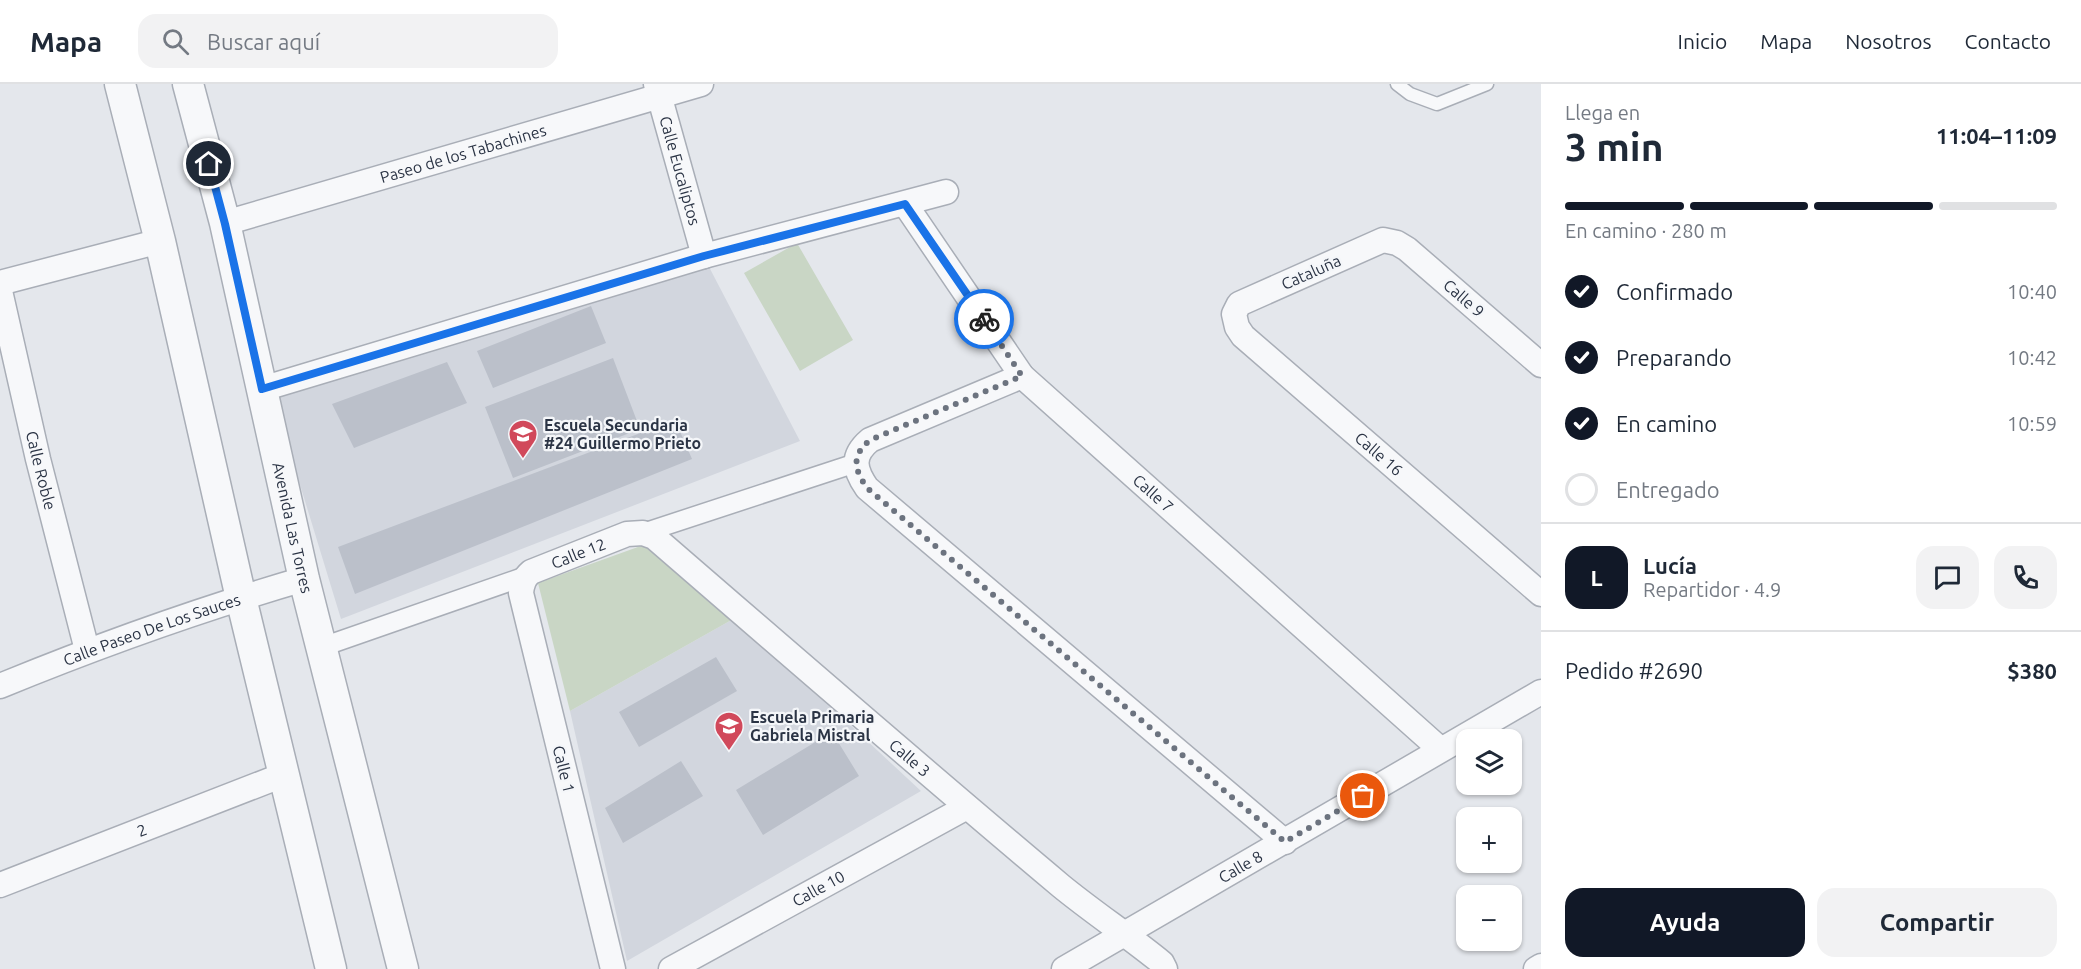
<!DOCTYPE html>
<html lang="es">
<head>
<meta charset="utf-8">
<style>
  body { margin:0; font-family:Ubuntu,sans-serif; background:#f2f2f3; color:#1f2937; height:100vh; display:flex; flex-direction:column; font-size:22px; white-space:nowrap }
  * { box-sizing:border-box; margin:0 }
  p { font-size:20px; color:#747a83 }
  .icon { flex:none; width:33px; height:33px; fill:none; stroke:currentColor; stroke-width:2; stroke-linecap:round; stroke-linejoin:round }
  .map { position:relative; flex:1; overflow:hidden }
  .drawer { display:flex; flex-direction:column; background:#fff; width:540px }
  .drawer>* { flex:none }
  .buttons { position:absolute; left:1456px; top:645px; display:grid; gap:12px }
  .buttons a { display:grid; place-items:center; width:66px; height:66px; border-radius:12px; background:#fff; box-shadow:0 2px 4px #0004; font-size:30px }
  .pin { position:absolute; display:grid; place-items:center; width:51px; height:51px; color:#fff; margin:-26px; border:3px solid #fff; border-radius:50%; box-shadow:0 2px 6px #0007 }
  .courier { position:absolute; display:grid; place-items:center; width:60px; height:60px; margin:-30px; border:4px solid #1a73e8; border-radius:50%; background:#fff; color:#222; box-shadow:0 2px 8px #0007 }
  .overview em { font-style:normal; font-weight:700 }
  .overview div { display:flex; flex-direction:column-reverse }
  .overview { display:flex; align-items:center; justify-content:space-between; height:102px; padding:0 24px }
  h1 { font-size:39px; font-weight:700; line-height:45px }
  .bar { display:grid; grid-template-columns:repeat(4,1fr); gap:9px 6px; align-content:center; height:72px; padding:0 24px }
  .bar i { height:8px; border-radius:4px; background:#e0e1e3 }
  .bar .selected { background:#111827 }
  .bar p { grid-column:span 4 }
  .line { display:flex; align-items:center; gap:15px; padding:0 24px; border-top:2px solid #e0e1e3 }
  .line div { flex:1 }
  .round { display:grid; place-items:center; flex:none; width:63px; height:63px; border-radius:18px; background:#f2f2f3 }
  ol { padding:0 24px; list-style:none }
  li { display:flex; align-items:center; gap:18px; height:66px }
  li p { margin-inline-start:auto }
  li .icon { padding:6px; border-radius:50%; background:#111827; color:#fff; stroke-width:4 }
  li:last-child { color:#747a83 }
  li i { width:33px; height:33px; border:3px solid #e0e1e3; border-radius:50% }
  .primary-button { display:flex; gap:12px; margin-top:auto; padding:12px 24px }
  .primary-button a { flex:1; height:69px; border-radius:18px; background:#111827; color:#fff; font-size:24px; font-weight:700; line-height:69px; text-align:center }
  .primary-button a+a { background:#f2f2f3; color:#1f2937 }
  header { display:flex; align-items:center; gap:36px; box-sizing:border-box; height:84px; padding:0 30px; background:#fff; border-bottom:2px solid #e0e1e3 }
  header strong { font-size:28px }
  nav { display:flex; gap:33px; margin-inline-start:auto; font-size:21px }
  .search { width:420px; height:54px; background:#f2f2f3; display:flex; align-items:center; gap:15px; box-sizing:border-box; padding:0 21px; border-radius:18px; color:#747a83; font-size:22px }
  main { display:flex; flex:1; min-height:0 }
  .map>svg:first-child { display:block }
</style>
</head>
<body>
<header>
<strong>Mapa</strong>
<div class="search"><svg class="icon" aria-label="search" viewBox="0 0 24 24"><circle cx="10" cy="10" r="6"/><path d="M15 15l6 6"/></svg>Buscar aquí</div>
<nav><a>Inicio</a><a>Mapa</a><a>Nosotros</a><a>Contacto</a></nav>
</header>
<main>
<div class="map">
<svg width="1541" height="885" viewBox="0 0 1541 885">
  <rect width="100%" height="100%" fill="#e4e7ec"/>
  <path fill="#d2d6de" d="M708,181L800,357L341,535L298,394L278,310Z
    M735,534L921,707L627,877L570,627Z"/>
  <path fill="#c9d6c5" d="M797,159L853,256L800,287L744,189Z
    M649,459L735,534L570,627L538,499Z"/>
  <path fill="#bbc0ca" d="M591,222L606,259L493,304L477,267Z
    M613,274L640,345L513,394L485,323Z
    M447,278L467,319L354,364L332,320Z
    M675,336L692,375L355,510L338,463Z
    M716,573L737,607L639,663L619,628Z
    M832,648L859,692L763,751L736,706Z
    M681,677L703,712L623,759L605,724Z"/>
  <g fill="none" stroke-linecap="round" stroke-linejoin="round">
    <g stroke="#a9aeb7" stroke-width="15">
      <path id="service" d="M1397,0L1410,10L1437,20L1487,0"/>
    </g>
    <g stroke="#a9aeb7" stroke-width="21">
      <path id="pedestrian" d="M643,449L856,379
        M322,563L526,492"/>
    </g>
    <g stroke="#a9aeb7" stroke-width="27">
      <g id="minor">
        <path id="s1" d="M656,0L704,172"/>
        <path id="s2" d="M905,120L1022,292L1440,665"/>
        <path id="s3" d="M225,139L701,0"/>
        <path d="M0,199L160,157"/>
        <path id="s4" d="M0,207L38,375L87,566"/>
        <path id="s5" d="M1541,281L1407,165L1397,159L1383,156L1239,220L1234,230L1237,243L1243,252L1541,510"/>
        <path d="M1022,292L870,356C851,372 854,385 867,404L1285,758"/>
        <path d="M262,305L704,172L946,108"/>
        <path id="s6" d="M0,602C100,561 201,525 304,495"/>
        <path id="s7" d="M0,801L283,691"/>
        <path id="s8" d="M613,885L521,509C522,500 524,494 531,488L627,450L643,449L654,453C789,570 924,687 1061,802C1094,829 1129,852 1162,879L1165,885"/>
        <path id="s9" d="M671,885L967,723"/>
        <path id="s10" d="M1064,885L1541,608"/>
        <path d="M1536,885L1541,882"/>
      </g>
    </g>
    <g stroke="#a9aeb7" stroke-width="33">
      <g id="tertiary">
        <path d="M120,0L160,157L241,514L331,885"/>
        <path id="s11" d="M188,0L225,139L304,495L403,885"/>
      </g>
    </g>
    <use href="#service" stroke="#f7f8fa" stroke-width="12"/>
    <use href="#pedestrian" stroke="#f7f8fa" stroke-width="18"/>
    <use href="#minor" stroke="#f7f8fa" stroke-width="24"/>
    <use href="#tertiary" stroke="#f7f8fa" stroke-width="30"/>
  </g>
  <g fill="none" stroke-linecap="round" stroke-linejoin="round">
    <path stroke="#6c737f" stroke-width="6" stroke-dasharray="0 10.8" d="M984,235L1022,292L870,356C851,372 854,385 867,404L1285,758L1363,712"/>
    <path stroke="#1a73e8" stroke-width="8" d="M209,80L225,140L262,305L704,172L905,120L984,235"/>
  </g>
  <defs>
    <g id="school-pin" transform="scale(1.5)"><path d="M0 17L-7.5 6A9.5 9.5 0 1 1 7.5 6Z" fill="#d1495b" stroke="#f4f6f9"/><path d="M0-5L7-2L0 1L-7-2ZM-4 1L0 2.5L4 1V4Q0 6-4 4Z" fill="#fff"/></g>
  </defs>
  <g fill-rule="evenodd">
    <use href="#school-pin" x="523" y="350"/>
    <use href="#school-pin" x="729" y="642"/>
  </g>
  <g text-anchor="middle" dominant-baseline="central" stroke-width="4.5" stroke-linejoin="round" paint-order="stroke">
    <g font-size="16" fill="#2b3445" stroke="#f4f6f9">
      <text stroke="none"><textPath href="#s3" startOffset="248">Paseo de los Tabachines</textPath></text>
      <text stroke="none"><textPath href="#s1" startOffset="90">Calle Eucaliptos</textPath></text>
      <text transform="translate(1311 188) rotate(-24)">Cataluña</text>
      <text transform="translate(1464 214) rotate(41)">Calle 9</text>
      <text stroke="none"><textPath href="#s5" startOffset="576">Calle 16</textPath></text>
      <text stroke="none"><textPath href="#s4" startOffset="184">Calle Roble</textPath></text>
      <text stroke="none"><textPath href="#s2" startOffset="384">Calle 7</textPath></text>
      <text stroke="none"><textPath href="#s11" startOffset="456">Avenida Las Torres</textPath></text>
      <text stroke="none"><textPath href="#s8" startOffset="462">Calle 12</textPath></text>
      <text stroke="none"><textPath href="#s6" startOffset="162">Calle Paseo De Los Sauces</textPath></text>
      <text stroke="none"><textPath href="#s8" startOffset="880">Calle 3</textPath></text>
      <text transform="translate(564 685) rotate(76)">Calle 1</text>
      <text stroke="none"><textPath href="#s7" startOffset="152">2</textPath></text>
      <text stroke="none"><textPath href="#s10" startOffset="204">Calle 8</textPath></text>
      <text stroke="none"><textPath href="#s9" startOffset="168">Calle 10</textPath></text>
    </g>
    <g font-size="16" font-weight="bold" fill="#2b3445" stroke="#f4f6f9" text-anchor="start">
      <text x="544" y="341">Escuela Secundaria<tspan x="544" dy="18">#24 Guillermo Prieto</tspan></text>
      <text x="750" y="633">Escuela Primaria<tspan x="750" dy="18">Gabriela Mistral</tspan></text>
    </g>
  </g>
</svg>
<div class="buttons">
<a><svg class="icon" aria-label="layers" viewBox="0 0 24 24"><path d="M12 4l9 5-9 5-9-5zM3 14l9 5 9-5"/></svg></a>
<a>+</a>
<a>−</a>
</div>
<div class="pin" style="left:1363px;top:712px;background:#ea580c"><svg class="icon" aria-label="bag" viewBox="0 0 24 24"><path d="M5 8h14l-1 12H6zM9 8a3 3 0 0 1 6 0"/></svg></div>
<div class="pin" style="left:209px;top:80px;background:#1f2937"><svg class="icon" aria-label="home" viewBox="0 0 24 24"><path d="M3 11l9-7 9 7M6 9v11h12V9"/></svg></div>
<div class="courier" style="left:984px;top:235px"><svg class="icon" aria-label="bike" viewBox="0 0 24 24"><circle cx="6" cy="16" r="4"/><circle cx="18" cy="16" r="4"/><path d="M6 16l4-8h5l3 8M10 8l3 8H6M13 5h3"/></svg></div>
</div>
<section class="drawer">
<div class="overview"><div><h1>3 min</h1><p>Llega en</p></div><em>11:04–11:09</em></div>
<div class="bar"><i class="selected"></i><i class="selected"></i><i class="selected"></i><i></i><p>En camino · 280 m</p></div>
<ol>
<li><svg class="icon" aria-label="check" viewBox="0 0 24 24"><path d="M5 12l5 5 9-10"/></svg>Confirmado<p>10:40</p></li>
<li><svg class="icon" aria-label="check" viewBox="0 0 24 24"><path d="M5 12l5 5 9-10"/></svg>Preparando<p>10:42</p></li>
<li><svg class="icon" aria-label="check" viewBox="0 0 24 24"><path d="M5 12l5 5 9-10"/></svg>En camino<p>10:59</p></li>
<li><i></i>Entregado</li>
</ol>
<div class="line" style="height:108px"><b class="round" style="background:#111827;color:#fff">L</b><div><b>Lucía</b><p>Repartidor · 4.9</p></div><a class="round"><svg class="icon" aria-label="chat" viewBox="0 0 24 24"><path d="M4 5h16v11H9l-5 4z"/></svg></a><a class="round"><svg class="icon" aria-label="phone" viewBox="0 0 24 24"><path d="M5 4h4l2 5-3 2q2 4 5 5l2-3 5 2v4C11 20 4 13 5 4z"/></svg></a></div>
<div class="line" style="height:78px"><div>Pedido #2690</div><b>$380</b></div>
<div class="primary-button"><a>Ayuda</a><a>Compartir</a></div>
</section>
</main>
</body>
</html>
